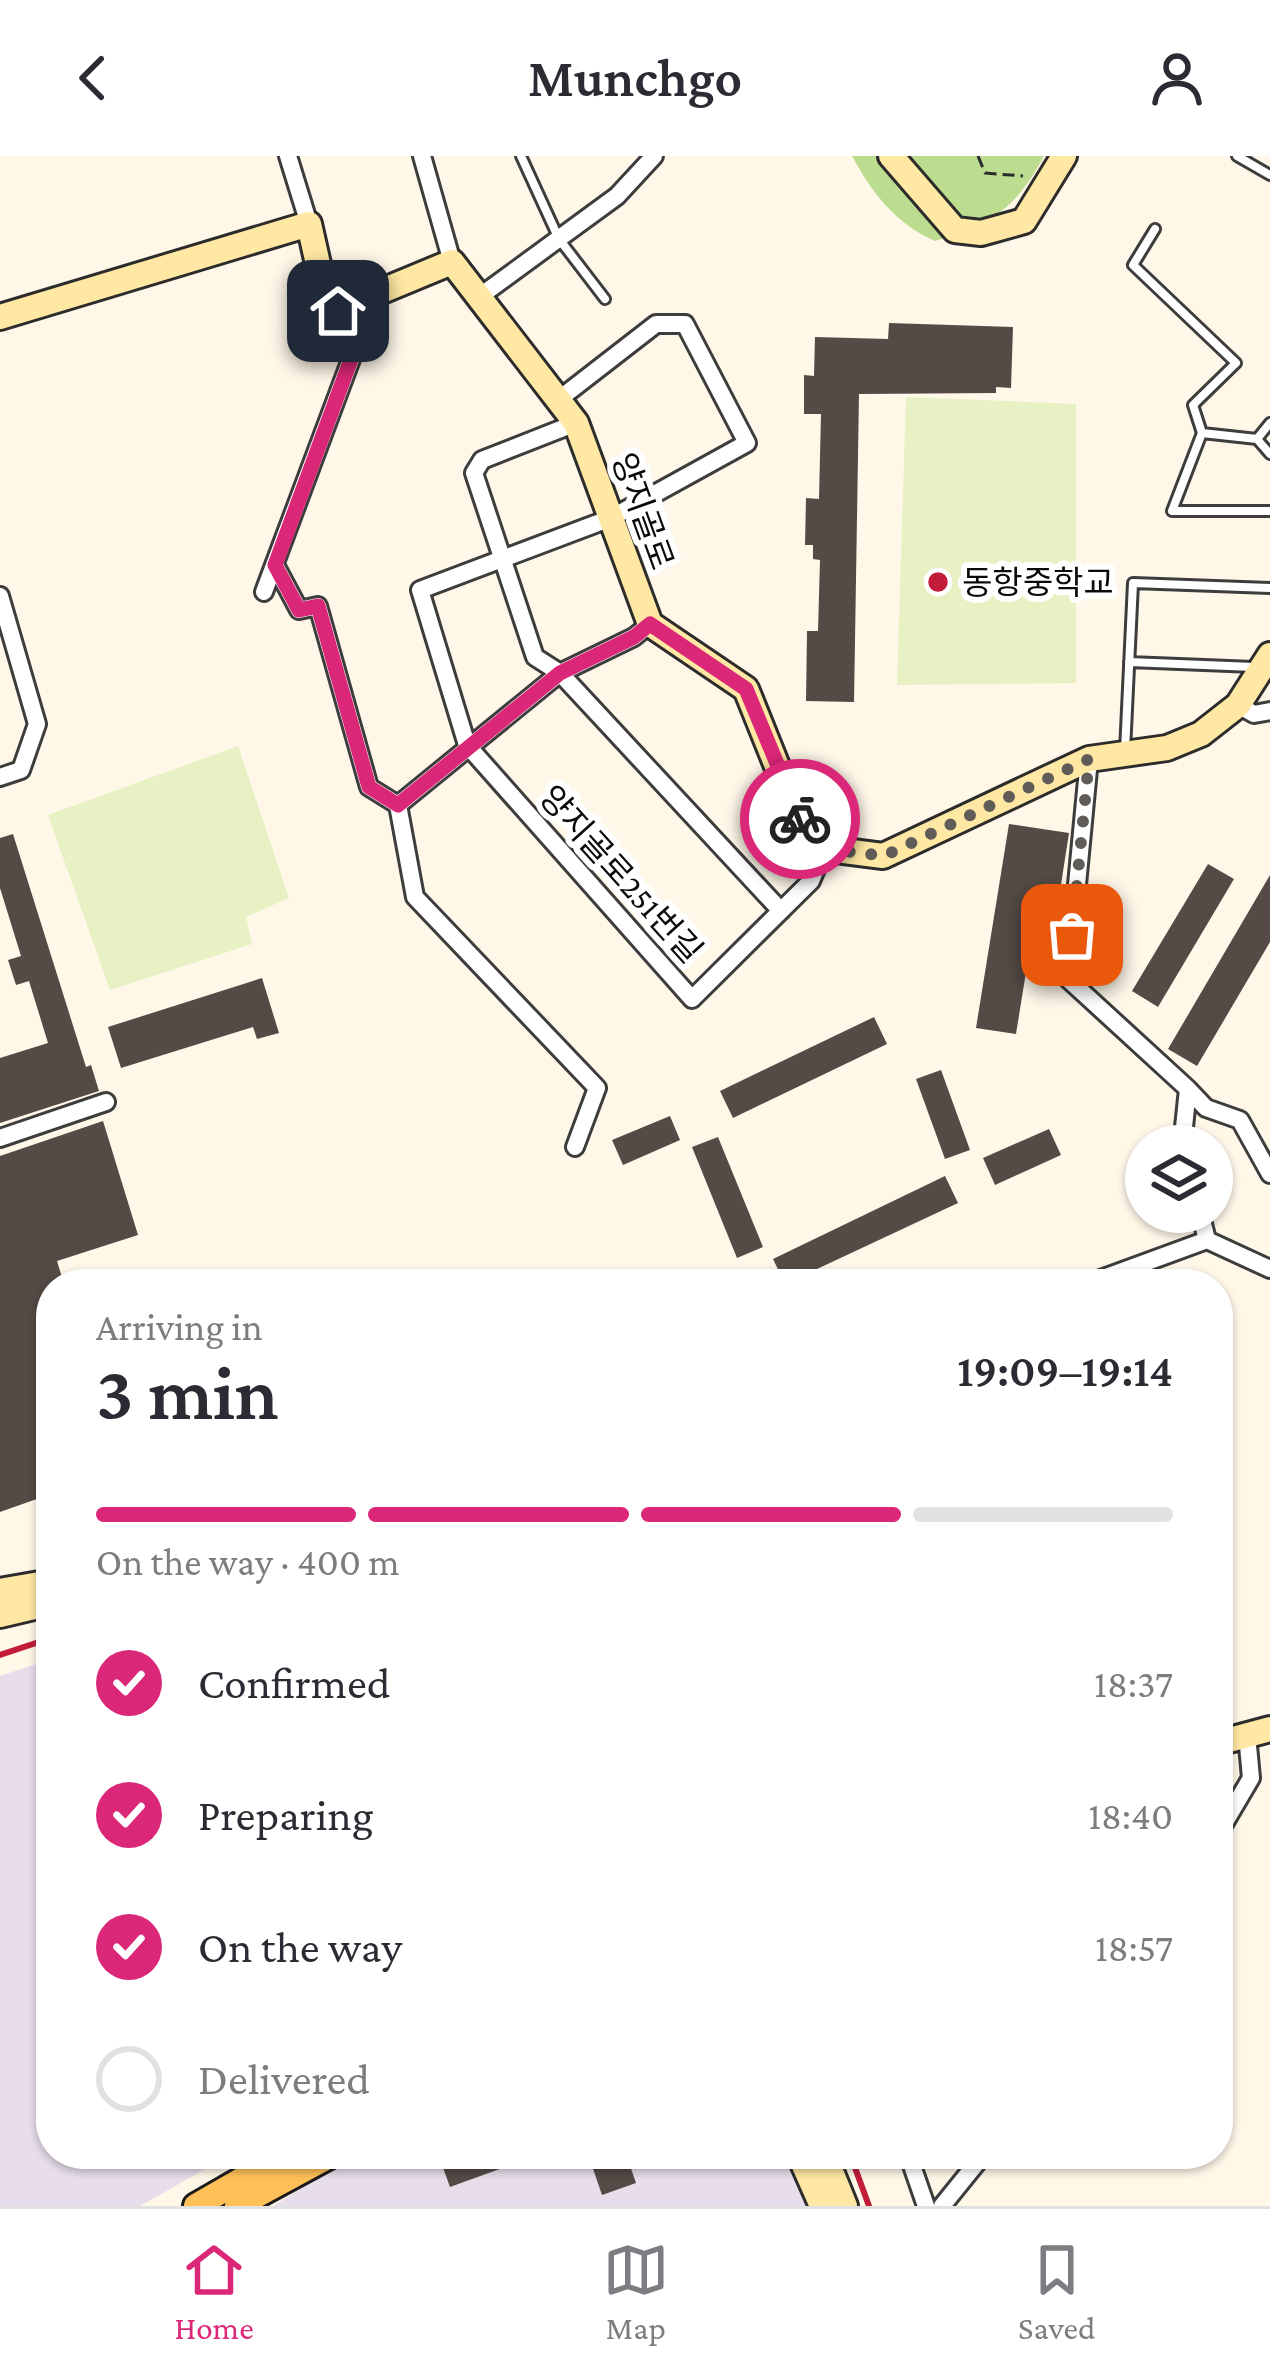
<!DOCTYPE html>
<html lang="en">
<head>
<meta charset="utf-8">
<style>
  body { margin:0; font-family:"Crimson Pro","Noto Sans KR",serif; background:#f2f2f3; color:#2b2b33; height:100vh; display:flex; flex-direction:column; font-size:45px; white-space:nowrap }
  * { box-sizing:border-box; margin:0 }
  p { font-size:39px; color:#7c7c81 }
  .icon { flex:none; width:66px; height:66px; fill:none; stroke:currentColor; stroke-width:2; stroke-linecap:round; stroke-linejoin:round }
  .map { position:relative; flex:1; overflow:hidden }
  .side { position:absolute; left:36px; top:1113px; width:1197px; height:900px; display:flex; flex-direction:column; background:#fff; border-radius:48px; box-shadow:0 3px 9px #0004 }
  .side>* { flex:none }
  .tools { position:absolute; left:1125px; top:969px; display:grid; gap:24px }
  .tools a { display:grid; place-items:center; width:108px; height:108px; border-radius:50%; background:#fff; box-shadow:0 3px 9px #0004; font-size:60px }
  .pin { position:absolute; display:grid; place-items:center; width:102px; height:102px; color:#fff; margin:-51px; border-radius:24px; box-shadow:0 6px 18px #0006 }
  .courier { position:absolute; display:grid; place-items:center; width:120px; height:120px; margin:-60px; border:9px solid #db2777; border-radius:50%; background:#fff; color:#222; box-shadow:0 3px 15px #0007 }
  .overview em { font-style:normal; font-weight:600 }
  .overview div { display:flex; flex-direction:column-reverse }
  .overview { display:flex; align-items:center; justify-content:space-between; height:204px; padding:0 60px }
  h1 { font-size:78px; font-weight:600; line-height:90px }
  .bar { display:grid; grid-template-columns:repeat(4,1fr); gap:18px 12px; align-content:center; height:144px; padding:0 60px }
  .bar i { height:15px; border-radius:9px; background:#e1e1e2 }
  .bar .active { background:#db2777 }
  .bar p { grid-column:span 4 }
  ol { padding:0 60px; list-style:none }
  li { display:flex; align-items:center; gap:36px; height:132px }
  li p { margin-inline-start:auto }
  li .icon { padding:12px; border-radius:50%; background:#db2777; color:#fff; stroke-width:4 }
  li:last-child { color:#7c7c81 }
  li i { width:66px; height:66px; border:6px solid #e1e1e2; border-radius:50% }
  header { display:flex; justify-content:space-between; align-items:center; height:156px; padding:0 60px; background:#fff; font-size:54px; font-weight:600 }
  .dock { display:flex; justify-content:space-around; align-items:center; height:168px; border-top:3px solid #e1e1e2; background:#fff; font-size:33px; color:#7c7c81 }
  .dock a { display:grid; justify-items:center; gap:6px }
  .dock .active { color:#db2777 }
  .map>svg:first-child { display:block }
</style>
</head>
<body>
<header><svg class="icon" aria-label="back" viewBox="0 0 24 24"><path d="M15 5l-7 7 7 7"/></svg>Munchgo<svg class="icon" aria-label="person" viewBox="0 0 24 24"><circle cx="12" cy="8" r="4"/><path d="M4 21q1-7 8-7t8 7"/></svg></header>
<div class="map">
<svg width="1270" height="2050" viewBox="0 0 1270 2050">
  <rect width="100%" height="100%" fill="#fff7e8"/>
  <path fill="#e7ddeb" d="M51,1503V1998H232L140,2050H0V1520Z
    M355,1998H790L812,2050H273Z"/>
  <path fill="#bcdc8f" d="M852,0H1044C1015,54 992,67 935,85C896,68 872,37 852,0Z"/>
  <path fill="#e7f1c3" d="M906,241L1076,248V527L897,529Z
    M238,590L289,742L246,761L252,788L110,834L48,659Z"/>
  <path fill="#544a46" d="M889,167L1013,171L1011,232L996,231V237L859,238L854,546L806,545L807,475H818L820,404L813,403V389H805L806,342L819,343L821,258H804V219L814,220L815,181L888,183Z
    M1009,668L1069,677L1047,819L1026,816L1016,878L976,872Z
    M13,678L86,911L91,909L99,935L0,967V902L48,887L29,825L16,829L8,804L21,800L0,732V682Z
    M1208,708L1234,723L1158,851L1132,835Z
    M1270,719V786L1197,910L1168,893Z
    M262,822L279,877L257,883L253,871L121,912L108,871Z
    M874,861L887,888L733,962L720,935Z
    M941,914L970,994L945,1003L916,923Z
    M670,960L680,984L623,1009L612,984Z
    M103,965L138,1079L57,1105L64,1128H51V1338L0,1356V1000Z
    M1049,973L1061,999L995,1029L983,1002Z
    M718,981L763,1091L737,1102L692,991Z
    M945,1020L958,1047L785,1128L773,1103Z
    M438,1998H536V2000L450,2031Z
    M588,1998H626L636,2027L602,2039Z"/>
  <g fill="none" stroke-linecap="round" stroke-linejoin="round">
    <g stroke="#3d3d3d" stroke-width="14">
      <path id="lane" d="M521,0L559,83L605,143
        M1237,0L1270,19
        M1155,73L1133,109L1236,207L1193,249L1202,277L1257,283L1270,298
        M1202,277L1172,355H1270
        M1257,283L1270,267
        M1129,506L1254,511
        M1125,595L1133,427L1270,432"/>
    </g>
    <g stroke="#3d3d3d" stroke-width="22">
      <path id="street" d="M288,0L309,68
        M422,0L452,106
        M479,141L617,40L654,0
        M558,244L656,168H685L747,287L611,362L420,434L467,589L692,843L811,725L825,692
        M576,267L482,304L474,317L535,501L560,517L781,755
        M275,409L299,454L318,450L369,631L398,649
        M264,436L353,198L338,155
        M0,440L37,568L21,614L0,621
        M1238,549L1254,558L1270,555
        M1089,603L1068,823L1188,933L1182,990
        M398,649L415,741L597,932L575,991
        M398,649L560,517L634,481L650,468
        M1188,933L1206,952L1240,964L1270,1018
        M0,982L106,946
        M1200,1056L1207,1084L1270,1113
        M1087,1128L1207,1084
        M1218,1678L1251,1622L1247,1579
        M908,1998L926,2050
        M942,2050L984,1998"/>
    </g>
    <g stroke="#2c2c2c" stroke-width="30">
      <path id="secondary" d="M891,0L955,74L981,77L1024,65L1064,0
        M0,161L309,68L329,157L452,106L576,267L650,468L746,533L795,655L821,692L883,700L1089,603L1167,592L1201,578L1238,549L1270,499
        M0,1435L51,1426
        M0,1459L51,1447
        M1218,1587L1270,1573
        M799,1998L822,2050
        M824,1998L845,2050"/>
    </g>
    <g stroke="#1b1b1b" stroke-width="30">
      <path id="primary" d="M196,2050L286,1998
        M237,2050L333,1998"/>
    </g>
    <path stroke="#2c2c2c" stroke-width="3" stroke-dasharray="12 6" stroke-linecap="butt" d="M978,0L985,17L1023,20"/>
    <use href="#lane" stroke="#fff" stroke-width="8"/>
    <use href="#street" stroke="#fff" stroke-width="16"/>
    <use href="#secondary" stroke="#ffe8a3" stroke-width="24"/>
    <use href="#primary" stroke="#ffc058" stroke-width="24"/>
    <path stroke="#c11c3a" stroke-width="6" d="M0,1499L51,1482
      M850,1998L869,2050"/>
  </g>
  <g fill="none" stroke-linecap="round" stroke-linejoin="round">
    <path stroke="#605d58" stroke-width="12" stroke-dasharray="0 21.6" d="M800,663L821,692L884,700L1089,603L1072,779"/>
    <path stroke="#db2777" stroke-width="15" d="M338,155L353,198L275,409L299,454L318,450L369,631L398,649L560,517L634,481L650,468L746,533L800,663"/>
  </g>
  <circle fill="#c11c3a" stroke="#fff" stroke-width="4.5" cx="938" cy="426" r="12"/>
  <g text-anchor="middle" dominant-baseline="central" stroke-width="12" stroke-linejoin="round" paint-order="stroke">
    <g font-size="33" fill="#0a0a0a" stroke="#fff">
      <text transform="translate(643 355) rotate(70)">양지골로</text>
      <text transform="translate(621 718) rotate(48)">양지골로251번길</text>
    </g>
    <g font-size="33" fill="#0a0a0a" stroke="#fff" text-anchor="start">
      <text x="962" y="426">동항중학교</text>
    </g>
  </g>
</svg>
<div class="tools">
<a><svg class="icon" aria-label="layers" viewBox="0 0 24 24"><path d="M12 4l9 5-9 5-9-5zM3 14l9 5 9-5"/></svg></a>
</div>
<div class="pin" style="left:1072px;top:779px;background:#ea580c"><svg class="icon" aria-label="bag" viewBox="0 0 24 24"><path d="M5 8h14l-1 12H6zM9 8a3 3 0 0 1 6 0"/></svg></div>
<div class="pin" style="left:338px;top:155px;background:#1f2937"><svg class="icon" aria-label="home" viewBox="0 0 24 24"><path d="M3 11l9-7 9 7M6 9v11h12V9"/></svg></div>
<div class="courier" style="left:800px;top:663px"><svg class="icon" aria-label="bike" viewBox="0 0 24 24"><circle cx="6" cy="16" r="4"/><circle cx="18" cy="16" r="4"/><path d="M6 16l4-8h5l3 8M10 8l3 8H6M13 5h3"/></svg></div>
<section class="side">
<div class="overview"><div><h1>3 min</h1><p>Arriving in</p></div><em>19:09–19:14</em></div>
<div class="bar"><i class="active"></i><i class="active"></i><i class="active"></i><i></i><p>On the way · 400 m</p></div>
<ol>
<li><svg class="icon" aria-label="check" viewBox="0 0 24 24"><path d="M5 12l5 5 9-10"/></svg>Confirmed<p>18:37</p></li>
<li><svg class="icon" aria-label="check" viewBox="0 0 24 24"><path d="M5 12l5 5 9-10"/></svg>Preparing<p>18:40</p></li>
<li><svg class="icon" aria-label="check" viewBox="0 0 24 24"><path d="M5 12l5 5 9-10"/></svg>On the way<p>18:57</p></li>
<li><i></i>Delivered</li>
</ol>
</section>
</div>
<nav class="dock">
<a class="active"><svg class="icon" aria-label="home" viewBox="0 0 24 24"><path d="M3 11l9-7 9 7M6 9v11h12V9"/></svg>Home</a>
<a><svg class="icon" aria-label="map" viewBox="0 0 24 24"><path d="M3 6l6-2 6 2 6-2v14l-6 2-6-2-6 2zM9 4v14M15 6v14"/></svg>Map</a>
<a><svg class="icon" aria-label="saved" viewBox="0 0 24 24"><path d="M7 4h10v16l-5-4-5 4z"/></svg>Saved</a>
</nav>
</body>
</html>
